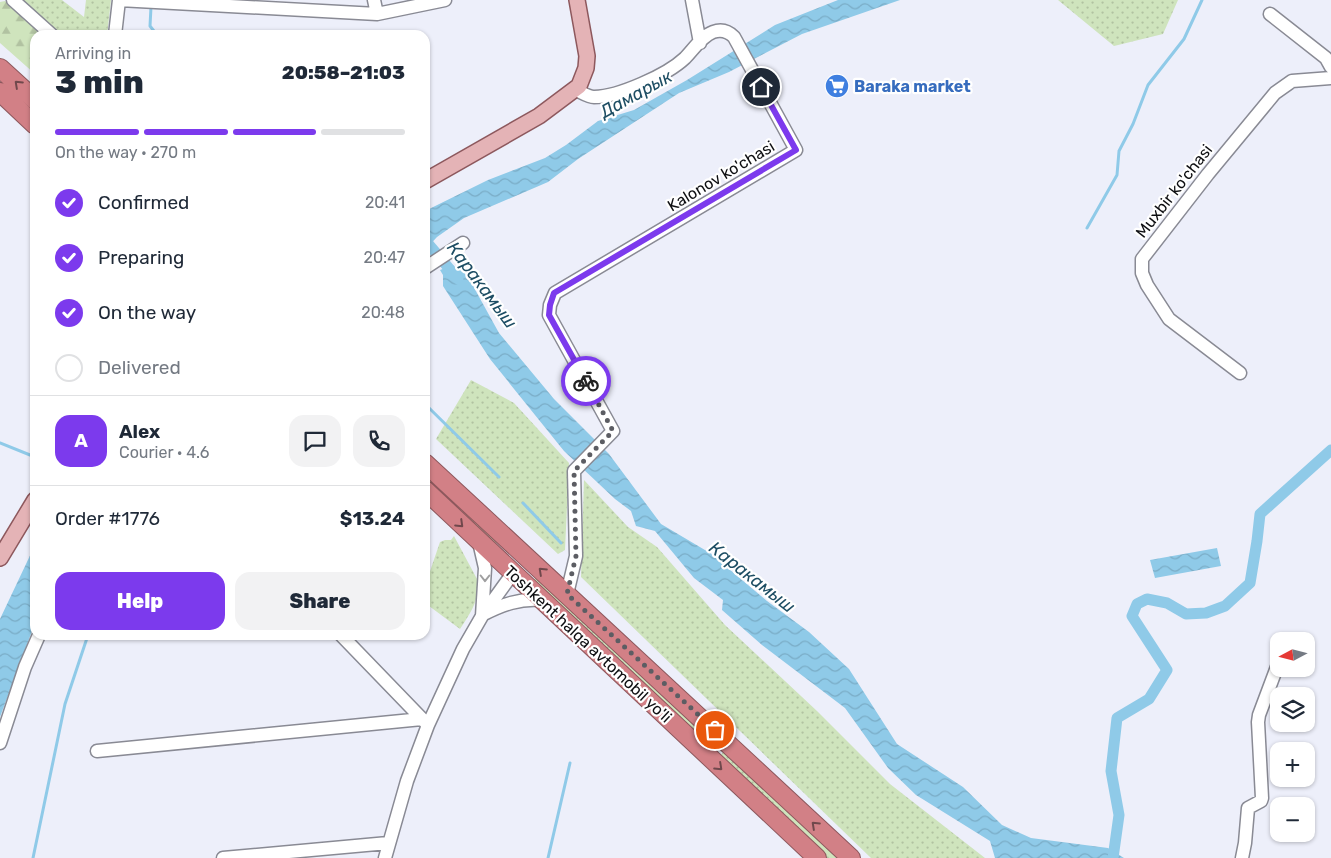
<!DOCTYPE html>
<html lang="en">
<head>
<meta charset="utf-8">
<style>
  body { margin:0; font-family:Rubik,sans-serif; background:#f2f2f3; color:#1f2937; height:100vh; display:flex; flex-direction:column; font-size:19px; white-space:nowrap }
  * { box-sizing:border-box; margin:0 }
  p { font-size:16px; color:#747a83 }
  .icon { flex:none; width:28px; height:28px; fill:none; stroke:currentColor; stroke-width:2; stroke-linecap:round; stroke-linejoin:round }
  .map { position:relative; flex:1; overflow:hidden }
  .side { position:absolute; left:30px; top:30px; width:400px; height:610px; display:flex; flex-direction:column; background:#fff; border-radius:15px; box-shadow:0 1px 4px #0004 }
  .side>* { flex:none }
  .needle { width:32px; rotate:263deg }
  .controls { position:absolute; left:1270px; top:632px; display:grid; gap:10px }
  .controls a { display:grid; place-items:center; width:45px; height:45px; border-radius:10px; background:#fff; box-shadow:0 1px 4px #0004; font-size:25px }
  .pin { position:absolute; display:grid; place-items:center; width:42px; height:42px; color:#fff; margin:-21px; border:2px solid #fff; border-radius:50%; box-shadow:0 1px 5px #0007 }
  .courier { position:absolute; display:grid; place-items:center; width:50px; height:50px; margin:-25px; border:4px solid #7c3aed; border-radius:50%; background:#fff; color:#222; box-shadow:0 1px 6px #0007 }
  .overview em { font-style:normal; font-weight:800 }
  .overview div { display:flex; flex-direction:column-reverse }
  .overview { display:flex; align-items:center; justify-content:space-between; height:85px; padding:0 25px }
  h1 { font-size:32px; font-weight:800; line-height:38px }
  .bar { display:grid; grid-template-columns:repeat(4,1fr); gap:8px 5px; align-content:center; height:60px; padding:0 25px }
  .bar i { height:6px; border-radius:4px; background:#e0e1e3 }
  .bar .selected { background:#7c3aed }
  .bar p { grid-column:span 4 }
  .line { display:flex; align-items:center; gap:12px; padding:0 25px; border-top:1px solid #e0e1e3 }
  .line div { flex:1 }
  .round { display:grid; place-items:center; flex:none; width:52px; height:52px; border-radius:15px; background:#f2f2f3 }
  ol { padding:0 25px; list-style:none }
  li { display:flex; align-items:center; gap:15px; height:55px }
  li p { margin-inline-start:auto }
  li .icon { padding:5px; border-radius:50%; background:#7c3aed; color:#fff; stroke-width:4 }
  li:last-child { color:#747a83 }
  li i { width:28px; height:28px; border:2px solid #e0e1e3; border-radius:50% }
  .button { display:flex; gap:10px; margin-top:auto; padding:10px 25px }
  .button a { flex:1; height:58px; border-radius:15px; background:#7c3aed; color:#fff; font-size:20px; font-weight:800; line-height:58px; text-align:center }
  .button a+a { background:#f2f2f3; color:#1f2937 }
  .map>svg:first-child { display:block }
</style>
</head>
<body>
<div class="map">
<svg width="1331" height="858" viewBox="0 0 1331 858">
  <defs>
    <pattern id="grass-dots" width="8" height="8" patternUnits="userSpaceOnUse" patternTransform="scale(1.25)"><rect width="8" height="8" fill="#cfe4bd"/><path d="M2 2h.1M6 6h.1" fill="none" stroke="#b1c2a1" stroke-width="1.8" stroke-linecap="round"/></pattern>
    <pattern id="forest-firs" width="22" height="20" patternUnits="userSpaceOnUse" patternTransform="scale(1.25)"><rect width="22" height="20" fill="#cfe4bd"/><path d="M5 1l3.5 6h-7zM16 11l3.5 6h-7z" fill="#b1c2a1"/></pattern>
    <pattern id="water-waves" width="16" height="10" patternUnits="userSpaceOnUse" patternTransform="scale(1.25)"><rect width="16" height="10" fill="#8fcae8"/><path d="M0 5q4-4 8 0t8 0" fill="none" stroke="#7aacc6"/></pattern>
  </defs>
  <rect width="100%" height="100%" fill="#edeffa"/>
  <path fill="url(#grass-dots)" d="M21,0H62L84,17L86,0H111L107,35H57Z
    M1058,0H1178L1163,34L1114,46Z
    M471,380L514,403L569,463L565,550L558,554L436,439Z
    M425,470L499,539L495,544L425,479Z
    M584,480L628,527L657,547L725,625L817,711L890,784L985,858H871L581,577Z
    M454,536L477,579C480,600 471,612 460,629L425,603V586L440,542L445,540H451Z
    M537,576L698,727L693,731L533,581Z
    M724,751L839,858H827L719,757Z"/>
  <path fill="url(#forest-firs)" d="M5,1L44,35H35V74L0,43V2Z"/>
  <path fill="url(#water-waves)" d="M838,0H900L802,34L729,72L679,93L578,159L548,182L464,218L437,237L425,250V211L488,180L545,158L566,145L598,121L634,110L687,80L775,25Z
    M453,265L455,268L462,269L472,284L499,333L554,399L609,454L661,524L710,553L767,601L809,632L849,669L897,744L963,787L1002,825L1031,838L1108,848L1124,858H995L990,841L916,795L888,768L845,708L762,645L722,610L723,600L694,578L655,531L636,526L631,511L615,499L564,451L490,359L443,286V275L440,270Z
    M35,545V623L0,717V619Z
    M1217,548L1221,566L1155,578L1150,560Z"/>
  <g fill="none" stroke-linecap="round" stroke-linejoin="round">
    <path stroke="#8fcae8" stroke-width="3" d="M151,7L150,26L157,35
      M1087,228L1117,175L1119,151L1133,124L1148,85L1184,39L1202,0
      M425,404L499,477
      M0,443L35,457
      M523,503L561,543
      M33,858L65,704L88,635
      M548,858L570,763"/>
    <path stroke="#8fcae8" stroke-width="11" d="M425,240L458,279
      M1113,858L1119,815L1111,771L1117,718L1149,699L1167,670L1132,616L1137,604L1147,599L1167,603L1186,614L1206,613L1225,606L1250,583L1257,541L1260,514L1331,450"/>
    <g stroke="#898a94" stroke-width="15">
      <path id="minor" d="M13,0L52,35
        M374,0L377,14
        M692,0L700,43
        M1270,14L1326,58L1331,67
        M115,35L119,0L377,14L445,0
        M425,268L463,243
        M1240,373L1169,319L1147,285L1142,273V259L1208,174L1275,93L1292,81L1331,78
        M479,542L485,568L482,616
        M567,594L576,556L574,471L613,431L549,315L550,305L555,293L796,150L734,37C728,31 721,29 713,32C702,36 693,50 685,58C667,75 618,97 594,97C588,97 581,92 576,90
        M484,614C502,605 520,598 541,600
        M341,635L426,723
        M0,743L25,667L39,635
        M97,751L422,719
        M223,858L388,843
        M385,858L407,781L428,725L463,649L482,616L513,573
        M1242,858L1245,843L1248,808L1261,801L1262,798L1258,722L1259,715L1277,667"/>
    </g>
    <g stroke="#8d585d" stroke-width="18">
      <path id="major" d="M425,181L539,116L579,86L586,68L587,56L577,0
        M0,558L35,500"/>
    </g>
    <g stroke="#8d585d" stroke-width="20">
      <path id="highway" d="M0,68L35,100
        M0,92L35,125
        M425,463L851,858
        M425,490L817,858"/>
    </g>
    <use href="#minor" stroke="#fff" stroke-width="12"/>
    <use href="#major" stroke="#e4b3b6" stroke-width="15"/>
    <use href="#highway" stroke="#d28086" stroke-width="18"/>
  </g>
  <defs><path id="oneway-chevron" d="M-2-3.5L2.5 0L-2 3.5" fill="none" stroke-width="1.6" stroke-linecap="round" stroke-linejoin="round" transform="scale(1.25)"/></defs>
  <g stroke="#70484c">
    <use href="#oneway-chevron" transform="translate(18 84) rotate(-137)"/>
    <use href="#oneway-chevron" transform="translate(460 524) rotate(44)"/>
    <use href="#oneway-chevron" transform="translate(542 571) rotate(-137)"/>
    <use href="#oneway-chevron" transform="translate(719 767) rotate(43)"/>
    <use href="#oneway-chevron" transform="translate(815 825) rotate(-137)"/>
  </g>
  <use stroke="#9f9fa0" href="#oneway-chevron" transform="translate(485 578) rotate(90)"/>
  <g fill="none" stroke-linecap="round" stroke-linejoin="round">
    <path stroke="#5c5d63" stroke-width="5" stroke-dasharray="0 9" d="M586,381L613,431L574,471L576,556L567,594L715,730"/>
    <path stroke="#7c3aed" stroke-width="6" d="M586,381L549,315L550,305L554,293L796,150L761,87"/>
  </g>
  <defs>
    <g id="supermarket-disc" transform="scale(1.25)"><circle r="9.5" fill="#3f7fe0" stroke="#fff"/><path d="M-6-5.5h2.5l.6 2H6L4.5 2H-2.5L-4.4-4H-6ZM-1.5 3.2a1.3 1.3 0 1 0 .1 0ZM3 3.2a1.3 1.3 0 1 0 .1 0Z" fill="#fff"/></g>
  </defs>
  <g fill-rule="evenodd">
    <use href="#supermarket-disc" x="837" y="86"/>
  </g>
  <g text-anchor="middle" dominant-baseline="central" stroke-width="4.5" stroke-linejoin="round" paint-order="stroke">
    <g font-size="16" font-weight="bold" fill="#366cbe" stroke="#fff" text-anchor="start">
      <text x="854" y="86">Baraka market</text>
    </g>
    <g font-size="16" fill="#0e0f12" stroke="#fff">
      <text transform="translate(721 176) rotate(-31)">Kalonov ko'chasi</text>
      <text transform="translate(1174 191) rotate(-52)">Muxbir ko'chasi</text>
      <text transform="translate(588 644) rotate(43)">Toshkent halqa avtomobil yo'li</text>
    </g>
    <g font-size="18" font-style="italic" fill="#1e4e64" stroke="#fff">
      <text transform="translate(636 94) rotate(-29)">Дамарык</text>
      <text transform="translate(482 285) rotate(53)">Каракамыш</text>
      <text transform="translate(752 577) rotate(38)">Каракамыш</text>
    </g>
  </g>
</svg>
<div class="controls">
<a><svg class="needle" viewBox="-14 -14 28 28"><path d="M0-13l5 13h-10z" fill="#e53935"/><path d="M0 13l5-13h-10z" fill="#747a83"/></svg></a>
<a><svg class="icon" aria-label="layers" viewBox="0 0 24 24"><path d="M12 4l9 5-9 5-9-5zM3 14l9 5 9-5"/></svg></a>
<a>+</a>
<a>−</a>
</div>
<div class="pin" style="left:715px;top:730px;background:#ea580c"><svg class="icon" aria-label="bag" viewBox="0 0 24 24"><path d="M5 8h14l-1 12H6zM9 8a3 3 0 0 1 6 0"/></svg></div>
<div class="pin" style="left:761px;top:87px;background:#1f2937"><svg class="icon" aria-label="home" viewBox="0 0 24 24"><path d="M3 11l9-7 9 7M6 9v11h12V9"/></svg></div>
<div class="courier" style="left:586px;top:381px"><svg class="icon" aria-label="bike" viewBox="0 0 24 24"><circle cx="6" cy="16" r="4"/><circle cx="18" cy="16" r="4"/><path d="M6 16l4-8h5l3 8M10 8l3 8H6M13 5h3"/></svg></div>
<section class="side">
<div class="overview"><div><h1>3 min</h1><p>Arriving in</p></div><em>20:58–21:03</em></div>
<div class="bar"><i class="selected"></i><i class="selected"></i><i class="selected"></i><i></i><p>On the way · 270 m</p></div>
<ol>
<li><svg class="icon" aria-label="check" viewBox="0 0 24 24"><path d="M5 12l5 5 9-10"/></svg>Confirmed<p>20:41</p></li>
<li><svg class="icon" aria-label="check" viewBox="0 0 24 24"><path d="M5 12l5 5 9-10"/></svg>Preparing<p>20:47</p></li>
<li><svg class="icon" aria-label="check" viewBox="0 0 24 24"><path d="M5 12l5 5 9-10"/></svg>On the way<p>20:48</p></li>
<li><i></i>Delivered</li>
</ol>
<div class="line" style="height:90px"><b class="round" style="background:#7c3aed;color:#fff">A</b><div><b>Alex</b><p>Courier · 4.6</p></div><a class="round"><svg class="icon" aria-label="chat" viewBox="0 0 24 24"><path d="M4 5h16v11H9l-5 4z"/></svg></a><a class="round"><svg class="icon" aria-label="phone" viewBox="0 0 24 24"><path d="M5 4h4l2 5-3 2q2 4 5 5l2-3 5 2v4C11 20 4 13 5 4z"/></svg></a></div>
<div class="line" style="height:65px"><div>Order #1776</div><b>$13.24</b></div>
<div class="button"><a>Help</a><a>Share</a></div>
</section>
</div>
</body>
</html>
